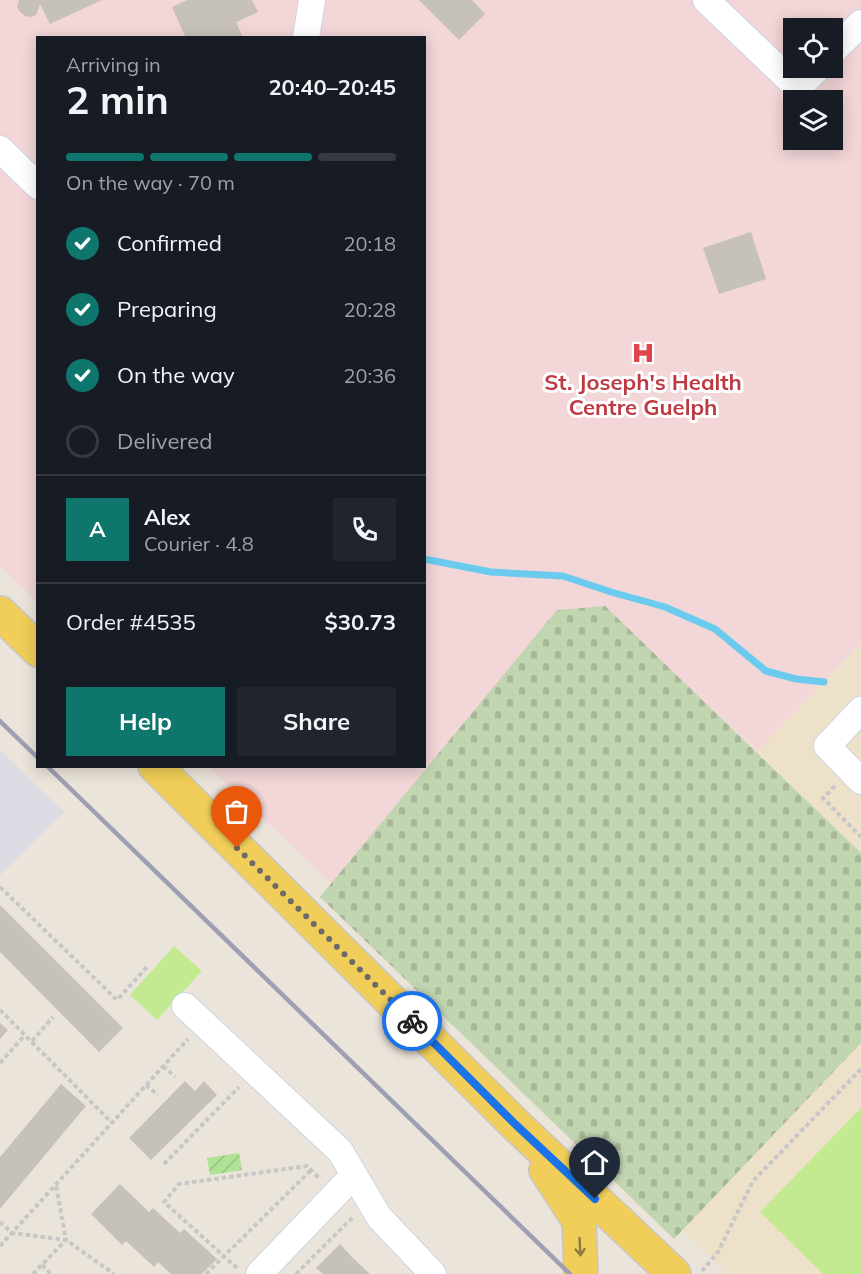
<!DOCTYPE html>
<html lang="en">
<head>
<meta charset="utf-8">
<style>
  body { margin:0; font-family:Mulish,sans-serif; background:#20242c; color:#f1f3f6; height:100vh; display:flex; flex-direction:column; font-size:22px; white-space:nowrap }
  * { box-sizing:border-box; margin:0 }
  p { font-size:20px; color:#9ea1a6 }
  .icon { flex:none; width:33px; height:33px; fill:none; stroke:currentColor; stroke-width:2; stroke-linecap:round; stroke-linejoin:round }
  .map { position:relative; flex:1; overflow:hidden }
  .drawer { position:absolute; left:36px; top:36px; width:390px; height:732px; display:flex; flex-direction:column; background:#171b24; border-radius:0px; box-shadow:0 3px 15px #0003 }
  .drawer>* { flex:none }
  .fabs { position:absolute; left:783px; top:18px; display:grid; gap:12px }
  .fabs a { display:grid; place-items:center; width:60px; height:60px; border-radius:0px; background:#171b24; box-shadow:0 3px 15px #0003; font-size:30px }
  .pin { position:absolute; display:grid; place-items:center; width:51px; height:51px; color:#fff; margin:-62px -26px; border-radius:50% 50% 50% 0; rotate:-45deg; box-shadow:0 0 6px #0007 }
  .pin .icon { rotate:45deg }
  .courier { position:absolute; display:grid; place-items:center; width:60px; height:60px; margin:-30px; border:4px solid #1a73e8; border-radius:50%; background:#fff; color:#222; box-shadow:0 2px 8px #0007 }
  .overview em { font-style:normal; font-weight:700 }
  .overview div { display:flex; flex-direction:column-reverse }
  .overview { display:flex; align-items:center; justify-content:space-between; height:102px; padding:0 30px }
  h1 { font-size:39px; font-weight:700; line-height:45px }
  .bar { display:grid; grid-template-columns:repeat(4,1fr); gap:9px 6px; align-content:center; height:72px; padding:0 30px }
  .bar i { height:8px; border-radius:4px; background:#363941 }
  .bar .active { background:#0f766e }
  .bar p { grid-column:span 4 }
  .line { display:flex; align-items:center; gap:15px; padding:0 30px; border-top:2px solid #363941 }
  .line div { flex:1 }
  .round { display:grid; place-items:center; flex:none; width:63px; height:63px; border-radius:0px; background:#20242c }
  ol { padding:0 30px; list-style:none }
  li { display:flex; align-items:center; gap:18px; height:66px }
  li p { margin-inline-start:auto }
  li .icon { padding:6px; border-radius:50%; background:#0f766e; color:#fff; stroke-width:4 }
  li:last-child { color:#9ea1a6 }
  li i { width:33px; height:33px; border:3px solid #363941; border-radius:50% }
  .button { display:flex; gap:12px; margin-top:auto; padding:12px 30px }
  .button a { flex:1; height:69px; border-radius:0px; background:#0f766e; color:#fff; font-size:24px; font-weight:700; line-height:69px; text-align:center }
  .button a+a { background:#20242c; color:#f1f3f6 }
  .map>svg:first-child { display:block }
</style>
</head>
<body>
<div class="map">
<svg width="861" height="1274" viewBox="0 0 861 1274">
  <defs>
    <pattern id="cemetery-stones" width="16" height="16" patternUnits="userSpaceOnUse" patternTransform="scale(1.5)"><rect width="16" height="16" fill="#c2d5b1"/><path d="M2 7V4a2 2 0 0 1 4 0v3zM10 15v-3a2 2 0 0 1 4 0v3z" fill="#a7b798"/></pattern>
    <pattern id="garden-furrows" width="10" height="10" patternUnits="userSpaceOnUse" patternTransform="scale(1.5)"><rect width="10" height="10" fill="#afe295"/><path d="M-1 1l2-2M0 10L10 0M9 11l2-2" fill="none" stroke="#97c280"/></pattern>
  </defs>
  <rect width="100%" height="100%" fill="#ebe4da"/>
  <path fill="#dddbe3" d="M0,750L64,812L0,875Z"/>
  <path fill="#ede1c9" d="M861,643V853L757,751Z
    M861,1043V1274H728L682,1230Z"/>
  <path fill="#f2d6d8" fill-rule="evenodd" d="M0,0H861V643L757,751L605,607L557,610L332,884L209,767L424,766V38H38L37,602L0,566ZM794,28H832V68H794ZM794,100H832V140H794Z"/>
  <path fill="url(#cemetery-stones)" d="M605,606L861,853V1043L674,1239L320,897L557,610Z"/>
  <path fill="url(#garden-furrows)" d="M239,1153L242,1170L210,1175L207,1158Z"/>
  <path fill="#c4ea91" d="M174,946L202,971L157,1020L130,995Z
    M861,1108V1274H823L760,1212Z"/>
  <g fill="none" stroke-linecap="round" stroke-linejoin="round">
    <path stroke="#6bcbef" stroke-width="7" d="M424,559L491,572L563,576L611,592L665,607L715,629L766,671L796,679L824,682"/>
  </g>
  <path fill="#c6c1b9" d="M19,0H102L50,24L40,4L36,15L30,17L25,16L20,12L17,7Z
    M187,0H252L258,12L236,22L243,38H186L172,7Z
    M419,0H472L485,14L459,40Z
    M751,232L766,279L719,294L703,248Z
    M0,905L123,1028L99,1052L0,952Z
    M0,1023L8,1030L0,1039Z
    M185,1081L195,1091L204,1081L217,1095L151,1160L129,1138Z
    M61,1084L86,1106L0,1209V1157Z
    M120,1184L149,1212L153,1208L180,1233L184,1229L217,1259L202,1274H171L158,1262L154,1267L126,1241L122,1245L91,1214Z
    M340,1244L352,1257L370,1274H323L316,1268Z"/>
  <g fill="none" stroke-linecap="round" stroke-linejoin="round">
    <g stroke="#cfd3e2" stroke-width="28">
      <path id="minor" d="M706,0L798,88L818,68
        M306,38L312,0
        M832,52L861,23
        M0,149L38,186
        M861,710L827,746L861,781
        M185,1006L340,1151L379,1217L433,1274
        M259,1274L353,1176"/>
    </g>
    <g stroke="#c7c7c7" stroke-width="36">
      <path id="major" d="M0,613L38,650
        M155,766L515,1124L674,1274
        M546,1170L579,1221L581,1274"/>
    </g>
    <path stroke="#c7c7c7" stroke-width="4" stroke-dasharray="4.5 3" stroke-linecap="butt" d="M835,786L823,798L861,837
      M0,887L117,1000L147,967
      M0,1010L109,1120
      M32,1041L53,1017
      M0,1063L25,1035
      M163,1066L175,1077
      M146,1085L158,1095
      M164,1164L239,1087
      M0,1222L12,1233L66,1240L114,1274
      M0,1246L188,1039
      M42,1265L51,1274
      M237,1268L164,1202L179,1184L307,1166L319,1178
      M702,1271L718,1252L753,1181L861,1069
      M33,1274L66,1240L56,1185
      M206,1274L311,1170
      M296,1274L353,1217"/>
    <use href="#minor" stroke="#fff" stroke-width="26"/>
    <use href="#major" stroke="#f1ce59" stroke-width="33"/>
    <path stroke="#9da0b3" stroke-width="4.5" d="M0,721L38,758
      M47,766L570,1274"/>
  </g>
  <defs><path id="oneway-shaft" d="M-6 0H5M1.5-3L5.5 0L1.5 3" fill="none" stroke-width="1.6" stroke-linecap="round" stroke-linejoin="round" transform="scale(1.5)"/></defs>
  <use stroke="#8c7b40" href="#oneway-shaft" transform="translate(580 1247) rotate(87)"/>
  <g fill="none" stroke-linecap="round" stroke-linejoin="round">
    <path stroke="#6c6a66" stroke-width="6" stroke-dasharray="0 10.8" d="M237,848L412,1021"/>
    <path stroke="#1a73e8" stroke-width="8" d="M412,1021L515,1124L595,1199"/>
  </g>
  <defs>
    <g id="hospital-bare" transform="scale(1.8)"><path d="M-5-5h3v3.5h4V-5h3V5h-3V1.5h-4V5h-3Z" fill="#e0444e" stroke="#fff" stroke-width="2.5" paint-order="stroke"/></g>
  </defs>
  <g fill-rule="evenodd">
    <use href="#hospital-bare" x="643" y="353"/>
  </g>
  <g text-anchor="middle" dominant-baseline="central" stroke-width="6" stroke-linejoin="round" paint-order="stroke">
    <g font-size="22" font-weight="bold" fill="#be3a42" stroke="#fff">
      <text x="643" y="382">St. Joseph's Health<tspan x="643" dy="25">Centre Guelph</tspan></text>
    </g>
  </g>
</svg>
<div class="fabs">
<a><svg class="icon" aria-label="locate" viewBox="0 0 24 24"><circle cx="12" cy="12" r="6"/><path d="M12 2v4M12 18v4M2 12h4M18 12h4"/></svg></a>
<a><svg class="icon" aria-label="layers" viewBox="0 0 24 24"><path d="M12 4l9 5-9 5-9-5zM3 14l9 5 9-5"/></svg></a>
</div>
<div class="pin" style="left:237px;top:848px;background:#ea580c"><svg class="icon" aria-label="bag" viewBox="0 0 24 24"><path d="M5 8h14l-1 12H6zM9 8a3 3 0 0 1 6 0"/></svg></div>
<div class="pin" style="left:595px;top:1199px;background:#1f2937"><svg class="icon" aria-label="home" viewBox="0 0 24 24"><path d="M3 11l9-7 9 7M6 9v11h12V9"/></svg></div>
<div class="courier" style="left:412px;top:1021px"><svg class="icon" aria-label="bike" viewBox="0 0 24 24"><circle cx="6" cy="16" r="4"/><circle cx="18" cy="16" r="4"/><path d="M6 16l4-8h5l3 8M10 8l3 8H6M13 5h3"/></svg></div>
<section class="drawer">
<div class="overview"><div><h1>2 min</h1><p>Arriving in</p></div><em>20:40–20:45</em></div>
<div class="bar"><i class="active"></i><i class="active"></i><i class="active"></i><i></i><p>On the way · 70 m</p></div>
<ol>
<li><svg class="icon" aria-label="check" viewBox="0 0 24 24"><path d="M5 12l5 5 9-10"/></svg>Confirmed<p>20:18</p></li>
<li><svg class="icon" aria-label="check" viewBox="0 0 24 24"><path d="M5 12l5 5 9-10"/></svg>Preparing<p>20:28</p></li>
<li><svg class="icon" aria-label="check" viewBox="0 0 24 24"><path d="M5 12l5 5 9-10"/></svg>On the way<p>20:36</p></li>
<li><i></i>Delivered</li>
</ol>
<div class="line" style="height:108px"><b class="round" style="background:#0f766e;color:#fff">A</b><div><b>Alex</b><p>Courier · 4.8</p></div><a class="round"><svg class="icon" aria-label="phone" viewBox="0 0 24 24"><path d="M5 4h4l2 5-3 2q2 4 5 5l2-3 5 2v4C11 20 4 13 5 4z"/></svg></a></div>
<div class="line" style="height:78px"><div>Order #4535</div><b>$30.73</b></div>
<div class="button"><a>Help</a><a>Share</a></div>
</section>
</div>
</body>
</html>
